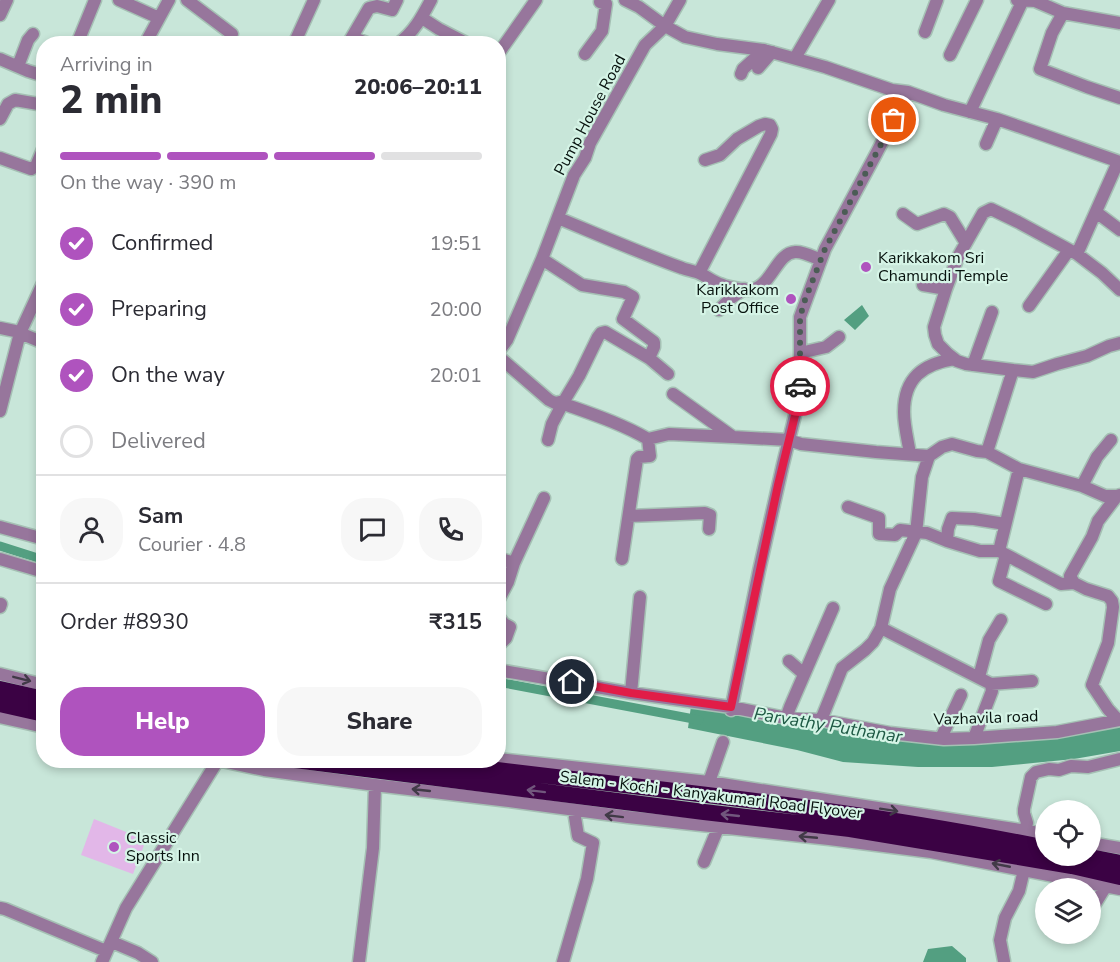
<!DOCTYPE html>
<html lang="en">
<head>
<meta charset="utf-8">
<style>
  body { margin:0; font-family:"Nunito Sans",sans-serif; background:#f7f7f7; color:#2b2b33; height:100vh; display:flex; flex-direction:column; font-size:22px; white-space:nowrap }
  * { box-sizing:border-box; margin:0 }
  p { font-size:20px; color:#7c7c81 }
  .icon { flex:none; width:33px; height:33px; fill:none; stroke:currentColor; stroke-width:2; stroke-linecap:round; stroke-linejoin:round }
  .map { position:relative; flex:1; overflow:hidden }
  .panel { position:absolute; left:36px; top:36px; width:470px; height:732px; display:flex; flex-direction:column; background:#fff; border-radius:24px; box-shadow:0 3px 9px #0003 }
  .panel>* { flex:none }
  .tools { position:absolute; left:1035px; top:800px; display:grid; gap:12px }
  .tools a { display:grid; place-items:center; width:66px; height:66px; border-radius:50%; background:#fff; box-shadow:0 3px 9px #0003; font-size:30px }
  .pin { position:absolute; display:grid; place-items:center; width:51px; height:51px; color:#fff; margin:-26px; border:3px solid #fff; border-radius:50%; box-shadow:0 2px 6px #0007 }
  .courier { position:absolute; display:grid; place-items:center; width:60px; height:60px; margin:-30px; border:4px solid #e11d48; border-radius:50%; background:#fff; color:#222; box-shadow:0 2px 8px #0007 }
  .summary em { font-style:normal; font-weight:800 }
  .summary div { display:flex; flex-direction:column-reverse }
  .summary { display:flex; align-items:center; justify-content:space-between; height:102px; padding:0 24px }
  h1 { font-size:39px; font-weight:800; line-height:45px }
  .bar { display:grid; grid-template-columns:repeat(4,1fr); gap:9px 6px; align-content:center; height:72px; padding:0 24px }
  .bar i { height:8px; border-radius:4px; background:#e1e1e2 }
  .bar .current { background:#af53be }
  .bar p { grid-column:span 4 }
  .line { display:flex; align-items:center; gap:15px; padding:0 24px; border-top:2px solid #e1e1e2 }
  .line div { flex:1 }
  .round { display:grid; place-items:center; flex:none; width:63px; height:63px; border-radius:24px; background:#f7f7f7 }
  ol { padding:0 24px; list-style:none }
  li { display:flex; align-items:center; gap:18px; height:66px }
  li p { margin-inline-start:auto }
  li .icon { padding:6px; border-radius:50%; background:#af53be; color:#fff; stroke-width:4 }
  li:last-child { color:#7c7c81 }
  li i { width:33px; height:33px; border:3px solid #e1e1e2; border-radius:50% }
  .action { display:flex; gap:12px; margin-top:auto; padding:12px 24px }
  .action a { flex:1; height:69px; border-radius:24px; background:#af53be; color:#fff; font-size:24px; font-weight:800; line-height:69px; text-align:center }
  .action a+a { background:#f7f7f7; color:#2b2b33 }
  .map>svg:first-child { display:block }
</style>
</head>
<body>
<div class="map">
<svg width="1120" height="962" viewBox="0 0 1120 962">
  <rect width="100%" height="100%" fill="#c8e6d9"/>
  <path fill="#e2b7e8" d="M94,819L146,840L133,874L81,855Z"/>
  <path fill="#539f81" d="M862,305L869,316L855,330L844,320Z
    M691,706L891,739L964,744L1023,741L1120,724V751L1074,759L992,767H918L843,762L797,750L688,728Z
    M952,946L966,958V962H923L928,949Z"/>
  <g fill="none" stroke-linecap="round" stroke-linejoin="round">
    <path stroke="#539f81" stroke-width="9" d="M0,546L44,560
      M498,682L699,720"/>
    <g stroke="#a5c0b4" stroke-width="15">
      <path id="minor" d="M119,0L159,18
        M187,0L232,34
        M625,0L639,7L665,26L685,37L717,44L764,50L825,67L892,90L908,92L876,154L825,249L800,317V395L783,464L759,571L731,710
        M1017,0L1035,1L1063,13L1120,23
        M1063,13L1052,33L1040,69L1087,87L1120,98
        M0,15L7,0
        M422,18L439,29L468,44
        M925,32L937,0
        M352,37L369,44
        M77,44L95,0
        M145,44L169,0
        M294,44L314,0
        M348,44L369,8L377,6L392,10L397,0
        M398,44C414,32 422,17 431,0
        M498,54L536,0
        M585,54L602,31L606,4L600,2
        M950,55L977,0
        M795,58L829,0
        M0,59L28,71L44,76
        M18,66L28,40L33,34
        M758,68L772,52
        M741,74L743,69L764,50
        M908,92L944,105L997,119L1032,131L1120,162
        M970,112L1023,0
        M0,119L8,104L15,100L44,105
        M986,144L997,119
        M0,158L31,169L36,166L44,147
        M1096,212L1120,230
        M903,214L917,224L944,214L950,217L966,243
        M558,218C599,235 640,253 682,268C687,270 694,271 699,273C706,276 712,281 720,284C727,287 738,289 746,290C771,292 775,253 795,252C803,251 813,257 821,260
        M1077,254L1102,273L1120,290
        M542,259L582,285L624,292L633,297L623,319L654,342V347L649,358
        M699,273L771,134L772,129L770,125L765,124L759,126L737,139L720,155L705,160
        M923,285L946,289
        M1029,306L1069,250
        M719,310L731,298L744,289
        M0,328L15,331L44,343
        M498,352L507,340L542,259L574,175L585,158L590,143L645,45L665,26L680,0
        M800,353L826,347L839,337
        M498,356L549,400L555,403L564,401L579,376L598,337L601,333L605,332L649,358L668,374
        M973,365L992,312
        M1013,370L966,364L957,361L948,354L938,344L935,335L934,327L946,289L958,257L983,213L991,209L1018,222L1077,254L1118,162
        M673,394L733,437L789,440L801,444L876,452L929,456L942,447L952,444L977,451L987,452L1019,469L1082,486L1105,496H1117L1120,495
        M0,411L20,333L44,281
        M648,439L669,434L732,437
        M548,440L552,424L564,401L567,405C595,415 622,424 648,439L650,456L639,457L637,459L622,559
        M987,452L1013,370L1033,372L1057,364L1087,356L1109,346L1120,343
        M910,454C908,441 904,426 904,412C904,378 923,364 954,359
        M1082,486L1097,457L1111,440
        M1117,496L1098,521L1092,537L1070,576L1074,583L1086,589L1108,596L1112,601L1113,607L1108,643L1092,685L1108,709L1118,720
        M848,507L879,518V534L895,535L900,530L927,533L947,541L980,551H999L1061,584L1074,583
        M629,516L705,513L710,515L709,529
        M0,527L44,539
        M947,541L948,529L952,518L974,519L1005,524
        M999,551L1019,469
        M1006,555L999,581L1046,604
        M498,558L514,563L508,582L498,601
        M0,559L44,572
        M514,563L544,498
        M0,607L1,604
        M498,616L504,624L510,627L506,638L498,646
        M881,628L991,684L992,691L974,738
        M789,661L804,674
        M498,670L631,693L731,707L786,718L821,720L890,733L944,739L974,738L1057,732L1120,720
        M0,674L44,685
        M979,677L989,640L1001,620
        M991,684L1032,681
        M631,693L640,597
        M0,717L44,727
        M786,718L790,707L833,608
        M821,720L842,668L865,650L873,642L881,628L890,589L916,533L922,477L929,456
        M941,738L961,695
        M498,759L709,782L1046,834
        M217,760L264,770L375,785L509,801L628,817L829,839L931,852L1120,889
        M709,782L723,742
        M1025,830L1027,823L1024,813V809L1031,777L1036,772L1049,769L1059,770L1071,766L1088,767L1120,759
        M1090,843L1120,848
        M704,862L718,828
        M0,908L5,909L106,951
        M1090,918L1093,907L1106,886
        M112,942L138,953L152,962
        M1004,961L1000,940L1005,918L1019,891L1024,870
        M102,962L126,908L218,760
        M359,962L373,848L375,785
        M563,962L587,879L593,843L578,836L574,811"/>
    </g>
    <g stroke="#a5c0b4" stroke-width="20">
      <path id="highway" d="M0,689L44,699
        M0,704L44,714
        M295,760L704,812L850,829L1072,866L1120,877
        M416,760C626,787 838,805 1046,848
        M1080,855L1120,863"/>
    </g>
    <use href="#minor" stroke="#97769c" stroke-width="12"/>
    <use href="#highway" stroke="#3b0244" stroke-width="16"/>
  </g>
  <defs><path id="oneway-shaft" d="M-6 0H5M1.5-3L5.5 0L1.5 3" fill="none" stroke-width="1.6" stroke-linecap="round" stroke-linejoin="round" transform="scale(1.5)"/></defs>
  <g stroke="#413a47">
    <use href="#oneway-shaft" transform="translate(22 679) rotate(14)"/>
    <use href="#oneway-shaft" transform="translate(421 790) rotate(-174)"/>
    <use href="#oneway-shaft" transform="translate(889 810) rotate(9)"/>
    <use href="#oneway-shaft" transform="translate(614 816) rotate(-173)"/>
    <use href="#oneway-shaft" transform="translate(808 837) rotate(-175)"/>
    <use href="#oneway-shaft" transform="translate(1001 865) rotate(-169)"/>
  </g>
  <g stroke="#71577d">
    <use href="#oneway-shaft" transform="translate(536 791) rotate(-173)"/>
    <use href="#oneway-shaft" transform="translate(730 815) rotate(-174)"/>
  </g>
  <g fill="none" stroke-linecap="round" stroke-linejoin="round">
    <path stroke="#4b5c55" stroke-width="6" stroke-dasharray="0 10.8" d="M800,386V317L805,300L825,249L894,120"/>
    <path stroke="#e11d48" stroke-width="8" d="M572,682L631,693L731,707L778,485L800,395V386"/>
  </g>
  <g fill="#af53be" stroke="#d5f4e6" stroke-width="2">
    <circle cx="866" cy="267" r="6"/>
    <circle cx="791" cy="299" r="6"/>
    <circle cx="114" cy="847" r="6"/>
  </g>
  <g text-anchor="middle" dominant-baseline="central" stroke-width="4.5" stroke-linejoin="round" paint-order="stroke">
    <g font-size="16" fill="#07120e" stroke="#d5f4e6">
      <text transform="translate(590 115) rotate(-62)">Pump House Road</text>
      <text transform="translate(986 718) rotate(-2)">Vazhavila road</text>
      <text transform="translate(711 795) rotate(7)">Salem - Kochi - Kanyakumari Road Flyover</text>
    </g>
    <g font-size="16" fill="#07120e" stroke="#d5f4e6" text-anchor="start">
      <text x="878" y="258">Karikkakom Sri<tspan x="878" dy="18">Chamundi Temple</tspan></text>
      <text x="779" y="290" text-anchor="end">Karikkakom<tspan x="779" dy="18">Post Office</tspan></text>
      <text x="126" y="838">Classic<tspan x="126" dy="18">Sports Inn</tspan></text>
    </g>
    <g font-size="18" font-style="italic" fill="#1e5944" stroke="#d5f4e6">
      <text transform="translate(828 725) rotate(9)">Parvathy Puthanar</text>
    </g>
  </g>
</svg>
<div class="tools">
<a><svg class="icon" aria-label="locate" viewBox="0 0 24 24"><circle cx="12" cy="12" r="6"/><path d="M12 2v4M12 18v4M2 12h4M18 12h4"/></svg></a>
<a><svg class="icon" aria-label="layers" viewBox="0 0 24 24"><path d="M12 4l9 5-9 5-9-5zM3 14l9 5 9-5"/></svg></a>
</div>
<div class="pin" style="left:894px;top:120px;background:#ea580c"><svg class="icon" aria-label="bag" viewBox="0 0 24 24"><path d="M5 8h14l-1 12H6zM9 8a3 3 0 0 1 6 0"/></svg></div>
<div class="pin" style="left:572px;top:682px;background:#1f2937"><svg class="icon" aria-label="home" viewBox="0 0 24 24"><path d="M3 11l9-7 9 7M6 9v11h12V9"/></svg></div>
<div class="courier" style="left:800px;top:386px"><svg class="icon" aria-label="car" viewBox="0 0 24 24"><path d="M5 17H2v-5l4-1 3-4h7l3 4 3 1v5h-3M9 17h6M6 11h13"/><circle cx="7" cy="17" r="2"/><circle cx="17" cy="17" r="2"/></svg></div>
<section class="panel">
<div class="summary"><div><h1>2 min</h1><p>Arriving in</p></div><em>20:06–20:11</em></div>
<div class="bar"><i class="current"></i><i class="current"></i><i class="current"></i><i></i><p>On the way · 390 m</p></div>
<ol>
<li><svg class="icon" aria-label="check" viewBox="0 0 24 24"><path d="M5 12l5 5 9-10"/></svg>Confirmed<p>19:51</p></li>
<li><svg class="icon" aria-label="check" viewBox="0 0 24 24"><path d="M5 12l5 5 9-10"/></svg>Preparing<p>20:00</p></li>
<li><svg class="icon" aria-label="check" viewBox="0 0 24 24"><path d="M5 12l5 5 9-10"/></svg>On the way<p>20:01</p></li>
<li><i></i>Delivered</li>
</ol>
<div class="line" style="height:108px"><a class="round"><svg class="icon" aria-label="person" viewBox="0 0 24 24"><circle cx="12" cy="8" r="4"/><path d="M4 21q1-7 8-7t8 7"/></svg></a><div><b>Sam</b><p>Courier · 4.8</p></div><a class="round"><svg class="icon" aria-label="chat" viewBox="0 0 24 24"><path d="M4 5h16v11H9l-5 4z"/></svg></a><a class="round"><svg class="icon" aria-label="phone" viewBox="0 0 24 24"><path d="M5 4h4l2 5-3 2q2 4 5 5l2-3 5 2v4C11 20 4 13 5 4z"/></svg></a></div>
<div class="line" style="height:78px"><div>Order #8930</div><b>₹315</b></div>
<div class="action"><a>Help</a><a>Share</a></div>
</section>
</div>
</body>
</html>
